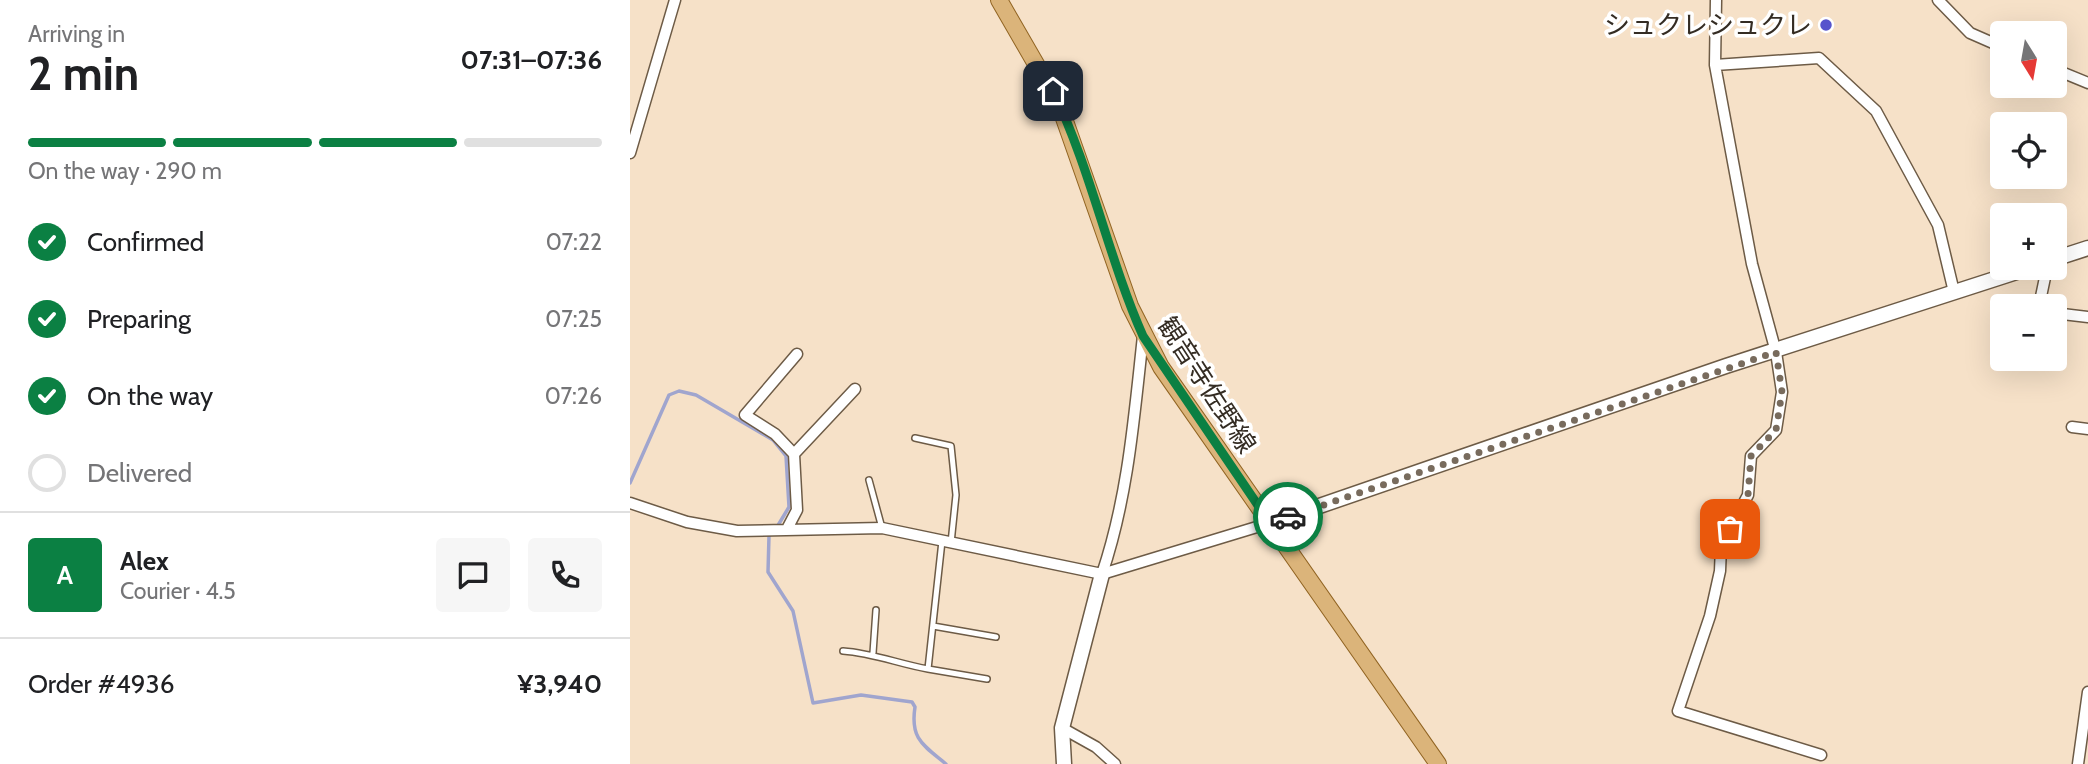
<!DOCTYPE html>
<html lang="en">
<head>
<meta charset="utf-8">
<style>
  body { margin:0; font-family:Cabin,"Noto Sans JP",sans-serif; background:#f6f6f6; color:#202124; height:100vh; display:flex; flex-direction:column; font-size:26px; white-space:nowrap }
  * { box-sizing:border-box; margin:0 }
  p { font-size:23px; color:#757577 }
  .icon { flex:none; width:38px; height:38px; fill:none; stroke:currentColor; stroke-width:2; stroke-linecap:round; stroke-linejoin:round }
  .map { position:relative; flex:1; overflow:hidden }
  .panel { display:flex; flex-direction:column; background:#fff; width:630px }
  .panel>* { flex:none }
  .needle { width:46px; rotate:169deg }
  .tools { position:absolute; left:1360px; top:21px; display:grid; gap:14px }
  .tools a { display:grid; place-items:center; width:77px; height:77px; border-radius:7px; background:#fff; box-shadow:0 7px 28px #0002; font-size:35px }
  .pin { position:absolute; display:grid; place-items:center; width:60px; height:60px; color:#fff; margin:-30px; border-radius:14px; box-shadow:0 4px 10px #0006 }
  .courier { position:absolute; display:grid; place-items:center; width:70px; height:70px; margin:-35px; border:5px solid #0b8043; border-radius:50%; background:#fff; color:#222; box-shadow:0 2px 9px #0007 }
  .head em { font-style:normal; font-weight:700 }
  .head div { display:flex; flex-direction:column-reverse }
  .head { display:flex; align-items:center; justify-content:space-between; height:119px; padding:0 28px }
  h1 { font-size:46px; font-weight:700; line-height:52px }
  .bar { display:grid; grid-template-columns:repeat(4,1fr); gap:10px 7px; align-content:center; height:84px; padding:0 28px }
  .bar i { height:9px; border-radius:5px; background:#e0e0e0 }
  .bar .current { background:#0b8043 }
  .bar p { grid-column:span 4 }
  .line { display:flex; align-items:center; gap:18px; padding:0 28px; border-top:2px solid #e0e0e0 }
  .line div { flex:1 }
  .round { display:grid; place-items:center; flex:none; width:74px; height:74px; border-radius:7px; background:#f6f6f6 }
  ol { padding:0 28px; list-style:none }
  li { display:flex; align-items:center; gap:21px; height:77px }
  li p { margin-inline-start:auto }
  li .icon { padding:7px; border-radius:50%; background:#0b8043; color:#fff; stroke-width:4 }
  li:last-child { color:#757577 }
  li i { width:38px; height:38px; border:4px solid #e0e0e0; border-radius:50% }
  main { display:flex; flex:1; min-height:0 }
  .map>svg:first-child { display:block }
</style>
</head>
<body>
<main>
<section class="panel">
<div class="head"><div><h1>2 min</h1><p>Arriving in</p></div><em>07:31–07:36</em></div>
<div class="bar"><i class="current"></i><i class="current"></i><i class="current"></i><i></i><p>On the way · 290 m</p></div>
<ol>
<li><svg class="icon" aria-label="check" viewBox="0 0 24 24"><path d="M5 12l5 5 9-10"/></svg>Confirmed<p>07:22</p></li>
<li><svg class="icon" aria-label="check" viewBox="0 0 24 24"><path d="M5 12l5 5 9-10"/></svg>Preparing<p>07:25</p></li>
<li><svg class="icon" aria-label="check" viewBox="0 0 24 24"><path d="M5 12l5 5 9-10"/></svg>On the way<p>07:26</p></li>
<li><i></i>Delivered</li>
</ol>
<div class="line" style="height:126px"><b class="round" style="background:#0b8043;color:#fff">A</b><div><b>Alex</b><p>Courier · 4.5</p></div><a class="round"><svg class="icon" aria-label="chat" viewBox="0 0 24 24"><path d="M4 5h16v11H9l-5 4z"/></svg></a><a class="round"><svg class="icon" aria-label="phone" viewBox="0 0 24 24"><path d="M5 4h4l2 5-3 2q2 4 5 5l2-3 5 2v4C11 20 4 13 5 4z"/></svg></a></div>
<div class="line" style="height:91px"><div>Order #4936</div><b>¥3,940</b></div>
</section>
<div class="map">
<svg width="1458" height="764" viewBox="0 0 1458 764">
  <rect width="100%" height="100%" fill="#f6e1c8"/>
  <g fill="none" stroke-linecap="round" stroke-linejoin="round">
    <path stroke="#a0a5ce" stroke-width="3.5" d="M0,483L39,395L49,391L66,395L143,440L156,456L159,507L147,527
      M142,533L139,536L138,572L163,611L183,703L231,695L282,702L285,707C280,739 293,745 316,764"/>
    <g stroke="#6d5b46" stroke-width="8">
      <path id="lane" d="M285,438L321,446L326,495L321,543
        M239,480L252,528
        M303,626L366,637
        M213,651C243,653 269,664 298,669L312,541
        M243,653L246,610
        M298,669L357,679"/>
    </g>
    <g stroke="#6d5b46" stroke-width="13">
      <path id="street" d="M1086,0L1085,65L1122,264L1146,352L1152,392L1146,430L1121,456L1118,495L1091,546L1090,571L1080,616L1048,711L1191,755
        M1308,0L1340,33L1372,47
        M1085,65L1189,58L1246,111L1308,225L1324,292
        M1424,69L1458,83
        M0,153L45,0
        M1409,306L1417,268
        M1424,313L1458,317
        M1442,427L1458,429
        M164,454L225,389
        M0,503L57,522L107,531L252,528L472,574L640,523
        M157,529L167,510L164,454L145,434L115,415L167,354
        M472,574C498,497 504,418 513,336
        M432,728L466,747L485,764
        M1448,764L1458,692"/>
    </g>
    <g stroke="#6d5b46" stroke-width="17">
      <path id="secondary" d="M1424,259L1458,248
        M640,523L1096,366L1399,268
        M434,764L432,728L472,574"/>
    </g>
    <g stroke="#916422" stroke-width="18">
      <path id="primary" d="M369,0L429,104L500,306L531,367L808,764"/>
    </g>
    <use href="#lane" stroke="#fff" stroke-width="5"/>
    <use href="#street" stroke="#fff" stroke-width="10"/>
    <use href="#secondary" stroke="#fff" stroke-width="14"/>
    <use href="#primary" stroke="#dbb47a" stroke-width="16"/>
  </g>
  <g fill="none" stroke-linecap="round" stroke-linejoin="round">
    <path stroke="#786b5d" stroke-width="7" stroke-dasharray="0 12.6" d="M658,517L1146,352L1152,392L1146,430L1121,456L1118,495L1100,529"/>
    <path stroke="#0b8043" stroke-width="9" d="M423,91C461,169 478,257 513,336L640,523L658,517"/>
  </g>
  <circle fill="#5754cc" stroke="#fff" stroke-width="2.5" cx="1196" cy="25" r="7"/>
  <g text-anchor="middle" dominant-baseline="central" stroke-width="7" stroke-linejoin="round" paint-order="stroke">
    <g font-size="26" fill="#342c23" stroke="#fff" text-anchor="end">
      <text x="1182" y="25">シュクレシュクレ</text>
    </g>
    <g font-size="26" fill="#342c23" stroke="#fff">
      <text transform="translate(577 385) rotate(57)">観音寺佐野線</text>
    </g>
  </g>
</svg>
<div class="tools">
<a><svg class="needle" viewBox="-14 -14 28 28"><path d="M0-13l5 13h-10z" fill="#e53935"/><path d="M0 13l5-13h-10z" fill="#757577"/></svg></a>
<a><svg class="icon" aria-label="locate" viewBox="0 0 24 24"><circle cx="12" cy="12" r="6"/><path d="M12 2v4M12 18v4M2 12h4M18 12h4"/></svg></a>
<a>+</a>
<a>−</a>
</div>
<div class="pin" style="left:1100px;top:529px;background:#ea580c"><svg class="icon" aria-label="bag" viewBox="0 0 24 24"><path d="M5 8h14l-1 12H6zM9 8a3 3 0 0 1 6 0"/></svg></div>
<div class="pin" style="left:423px;top:91px;background:#1f2937"><svg class="icon" aria-label="home" viewBox="0 0 24 24"><path d="M3 11l9-7 9 7M6 9v11h12V9"/></svg></div>
<div class="courier" style="left:658px;top:517px"><svg class="icon" aria-label="car" viewBox="0 0 24 24"><path d="M5 17H2v-5l4-1 3-4h7l3 4 3 1v5h-3M9 17h6M6 11h13"/><circle cx="7" cy="17" r="2"/><circle cx="17" cy="17" r="2"/></svg></div>
</div>
</main>
</body>
</html>
